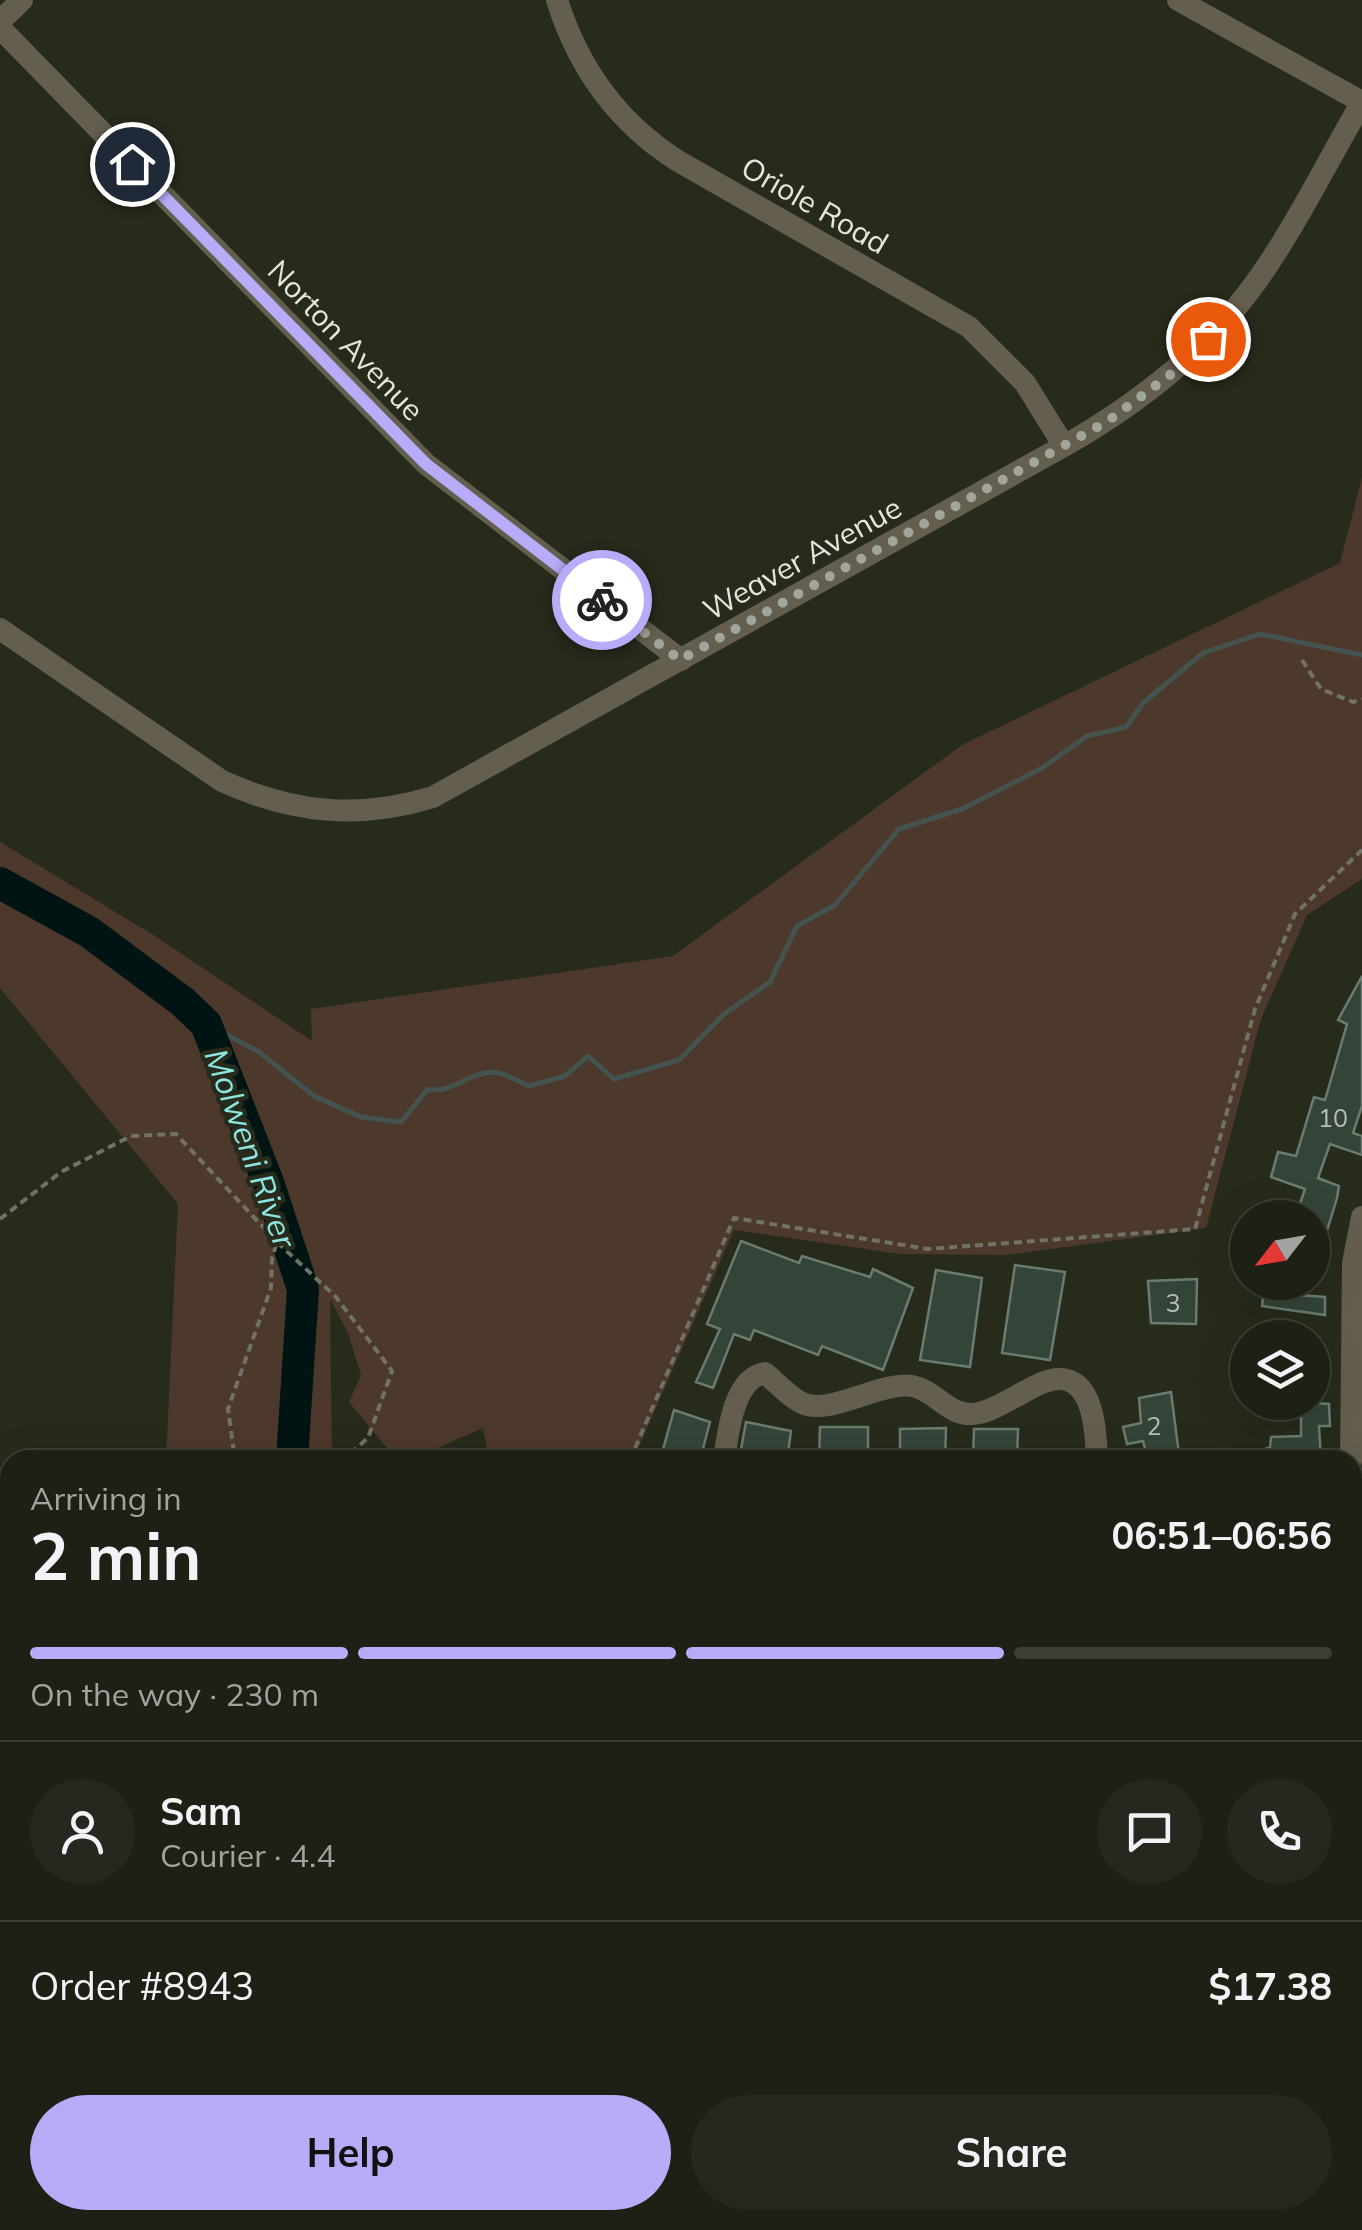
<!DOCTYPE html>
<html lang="en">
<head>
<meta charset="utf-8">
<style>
  body { margin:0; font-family:Mulish,sans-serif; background:#25281e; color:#f1f3f6; height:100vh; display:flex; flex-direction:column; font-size:38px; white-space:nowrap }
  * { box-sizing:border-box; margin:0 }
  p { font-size:32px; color:#a0a3a0 }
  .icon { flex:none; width:55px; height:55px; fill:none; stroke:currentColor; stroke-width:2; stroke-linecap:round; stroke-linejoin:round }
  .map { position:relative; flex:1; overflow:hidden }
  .drawer { position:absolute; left:0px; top:1450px; width:1362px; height:780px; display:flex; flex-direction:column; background:#1d2015; border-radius:30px 30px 0 0; box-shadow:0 10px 40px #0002,0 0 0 2px #3b3e34 }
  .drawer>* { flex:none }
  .needle { width:65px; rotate:239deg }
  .buttons { position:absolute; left:1230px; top:1200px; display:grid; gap:20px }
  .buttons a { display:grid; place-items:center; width:100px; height:100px; border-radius:50%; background:#1d2015; box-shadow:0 10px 40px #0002,0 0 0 2px #3b3e34; font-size:50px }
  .pin { position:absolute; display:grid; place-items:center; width:85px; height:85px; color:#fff; margin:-42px; border:5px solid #fff; border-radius:50%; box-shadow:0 2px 10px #0007 }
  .courier { position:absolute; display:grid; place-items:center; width:100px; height:100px; margin:-50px; border:8px solid #b8abf7; border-radius:50%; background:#fff; color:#222; box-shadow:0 2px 12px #0007 }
  .overview em { font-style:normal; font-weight:700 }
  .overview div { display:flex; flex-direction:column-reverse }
  .overview { display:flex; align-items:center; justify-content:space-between; height:170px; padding:0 30px }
  h1 { font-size:65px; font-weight:700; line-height:75px }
  .bar { display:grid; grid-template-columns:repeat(4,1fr); gap:15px 10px; align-content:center; height:120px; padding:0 30px }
  .bar i { height:12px; border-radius:8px; background:#3b3e34 }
  .bar .current { background:#b8abf7 }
  .bar p { grid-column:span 4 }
  .line { display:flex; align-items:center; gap:25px; padding:0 30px; border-top:2px solid #3b3e34 }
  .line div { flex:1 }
  .round { display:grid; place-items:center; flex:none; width:105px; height:105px; border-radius:52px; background:#25281e }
  .button { display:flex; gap:20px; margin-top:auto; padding:20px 30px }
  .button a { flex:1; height:115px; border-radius:60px; background:#b8abf7; color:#111; font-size:40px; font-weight:700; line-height:115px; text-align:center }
  .button a+a { background:#25281e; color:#f1f3f6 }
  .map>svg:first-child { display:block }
</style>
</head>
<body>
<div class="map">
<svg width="1362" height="2230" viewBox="0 0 1362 2230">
  <rect width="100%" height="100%" fill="#272b1c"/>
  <path fill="#4d392b" d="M1362,477V879L1307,915L1261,1019L1206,1228L1007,1255L900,1254L734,1230L633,1460H489L483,1428L410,1460H397L349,1402L361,1375L348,1333L330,1299L332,1460H166L178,1204L0,988V842L155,936L312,1041L311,1009L673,956L962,745L1340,563Z
    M0,1554H10V2093L0,2086Z
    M1352,1798H1362V2230H200L186,2220H1352Z"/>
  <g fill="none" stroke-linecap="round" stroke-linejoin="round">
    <path stroke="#445350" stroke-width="5" d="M206,1024L259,1052L314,1096L361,1117L401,1122L428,1089C452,1096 473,1067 499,1073C509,1076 520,1082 529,1086L565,1076L588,1056L614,1079L679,1060L724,1014L770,982L797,926L835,905L899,829L962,809L1042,768L1087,736L1126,727L1143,703L1203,653L1260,634L1362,655"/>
    <path stroke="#001413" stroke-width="32" d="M0,883L89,932L183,1002L206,1024L268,1182L303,1289L292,1460
      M1352,2079L1362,2078
      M1275,2220L1282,2230
      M801,2230V2220"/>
  </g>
  <path fill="#344439" stroke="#6a7c70" stroke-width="2.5" d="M1362,976V1106L1353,1133L1362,1136V1155L1330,1144L1318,1178L1339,1186L1337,1198L1326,1234L1312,1233V1218H1295L1305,1189L1271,1177L1278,1152L1296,1156L1314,1097L1325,1100L1347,1024L1338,1020Z
    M741,1241L799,1263L802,1256L870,1277L873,1269L913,1288L883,1370L822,1346L818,1355L754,1330L750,1340L734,1334L713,1388L696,1382L720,1329L707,1324Z
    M1015,1265L1065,1272L1050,1360L1002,1353Z
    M936,1270L982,1278L970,1367L920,1360Z
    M1197,1279L1196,1324L1151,1323L1148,1281Z
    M1265,1282H1301L1299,1295L1325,1297V1315L1262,1306Z
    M1171,1392L1179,1454L1167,1455V1460H1148L1143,1441L1127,1444L1123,1427L1141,1423L1139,1398Z
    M1301,1402L1329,1404L1330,1426H1319L1321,1460H1240L1270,1447L1271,1437L1301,1436Z
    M674,1410L710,1422L700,1460H660Z
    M746,1422L791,1431L787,1460H739Z
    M820,1427H868V1460H819Z
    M946,1428L945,1460H900V1429Z
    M974,1429H1018L1017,1460H973Z"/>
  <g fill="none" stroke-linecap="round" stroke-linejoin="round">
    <path stroke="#6f7265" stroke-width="4" stroke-dasharray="8 5" stroke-linecap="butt" d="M1302,660L1321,689L1353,702L1362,699
      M0,1219L61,1172L131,1136L176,1134L277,1242L272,1258L271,1288L228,1409L235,1460
      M277,1242L336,1297L392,1371L368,1438L343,1460
      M630,1460L734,1218L928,1249L1195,1229L1255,1009L1295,914L1362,850
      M1352,1922L1362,1918
      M1352,2144L1362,2137
      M1352,2204H1362
      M311,2220L317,2230
      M397,2220L405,2230
      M543,2220L558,2230
      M591,2220L601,2227L598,2220
      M701,2220L705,2230"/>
    <path stroke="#645e4e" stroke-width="22" d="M557,0C578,67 618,123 678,161L969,327L1025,383L1064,446
      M1178,0L1362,102
      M0,21L22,0
      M0,28L426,464L681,660
      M0,629L222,781C292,813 359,820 433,797L1064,446C1138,404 1205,352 1256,282C1296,226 1327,162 1362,102
      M724,1460C728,1434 733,1378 765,1373C776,1382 787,1395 800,1402C827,1418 880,1381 912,1386C935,1390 948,1416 973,1414C988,1413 1003,1403 1015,1397C1028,1390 1043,1380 1058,1379C1095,1378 1096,1435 1097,1460
      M1351,1460L1353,1263L1362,1217
      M1352,1516H1362"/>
  </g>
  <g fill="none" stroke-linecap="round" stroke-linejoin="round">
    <path stroke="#a2a599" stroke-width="10" stroke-dasharray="0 18" d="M602,600L680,660L1108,421L1170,375L1208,339"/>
    <path stroke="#b8abf7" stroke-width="12" d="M132,164L426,464L602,600"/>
  </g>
  <g text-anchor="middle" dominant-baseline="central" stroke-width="9" stroke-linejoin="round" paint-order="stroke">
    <g font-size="25" fill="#b8beb4">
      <text x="1333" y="1117">10</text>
      <text x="1173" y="1302">3</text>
      <text x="1154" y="1425">2</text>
    </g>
    <g font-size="30" fill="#e4e7dd" stroke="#272b1c">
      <text transform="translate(815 205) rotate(30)">Oriole Road</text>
      <text transform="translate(346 340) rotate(46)">Norton Avenue</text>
      <text transform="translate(802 558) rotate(-29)">Weaver Avenue</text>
    </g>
    <g font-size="32" font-style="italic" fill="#8de6e0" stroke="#272b1c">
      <text transform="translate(251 1148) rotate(70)">Molweni River</text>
    </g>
  </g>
</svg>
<div class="buttons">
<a><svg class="needle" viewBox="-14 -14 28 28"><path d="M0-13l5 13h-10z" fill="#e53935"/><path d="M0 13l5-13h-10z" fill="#a0a3a0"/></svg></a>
<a><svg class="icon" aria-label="layers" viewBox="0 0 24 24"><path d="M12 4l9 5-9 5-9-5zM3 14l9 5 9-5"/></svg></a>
</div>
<div class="pin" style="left:1208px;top:339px;background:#ea580c"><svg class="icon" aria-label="bag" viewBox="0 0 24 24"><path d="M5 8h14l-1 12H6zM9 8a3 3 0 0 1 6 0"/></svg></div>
<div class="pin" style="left:132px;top:164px;background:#1f2937"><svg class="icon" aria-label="home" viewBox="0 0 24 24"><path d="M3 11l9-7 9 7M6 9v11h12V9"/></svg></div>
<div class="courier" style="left:602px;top:600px"><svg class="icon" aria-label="bike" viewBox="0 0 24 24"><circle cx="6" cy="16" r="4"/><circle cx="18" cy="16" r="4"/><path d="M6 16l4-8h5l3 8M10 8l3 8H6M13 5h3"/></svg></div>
<section class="drawer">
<div class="overview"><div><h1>2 min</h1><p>Arriving in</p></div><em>06:51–06:56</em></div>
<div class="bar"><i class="current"></i><i class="current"></i><i class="current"></i><i></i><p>On the way · 230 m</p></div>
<div class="line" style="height:180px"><a class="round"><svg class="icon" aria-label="person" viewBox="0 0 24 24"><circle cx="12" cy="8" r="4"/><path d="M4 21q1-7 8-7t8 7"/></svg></a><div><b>Sam</b><p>Courier · 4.4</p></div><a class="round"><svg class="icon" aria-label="chat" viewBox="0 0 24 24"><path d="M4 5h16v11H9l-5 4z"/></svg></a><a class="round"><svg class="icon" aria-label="phone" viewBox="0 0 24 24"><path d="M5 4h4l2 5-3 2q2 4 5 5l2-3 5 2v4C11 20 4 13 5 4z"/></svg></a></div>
<div class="line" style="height:130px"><div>Order #8943</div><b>$17.38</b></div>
<div class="button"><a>Help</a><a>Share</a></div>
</section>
</div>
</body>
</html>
